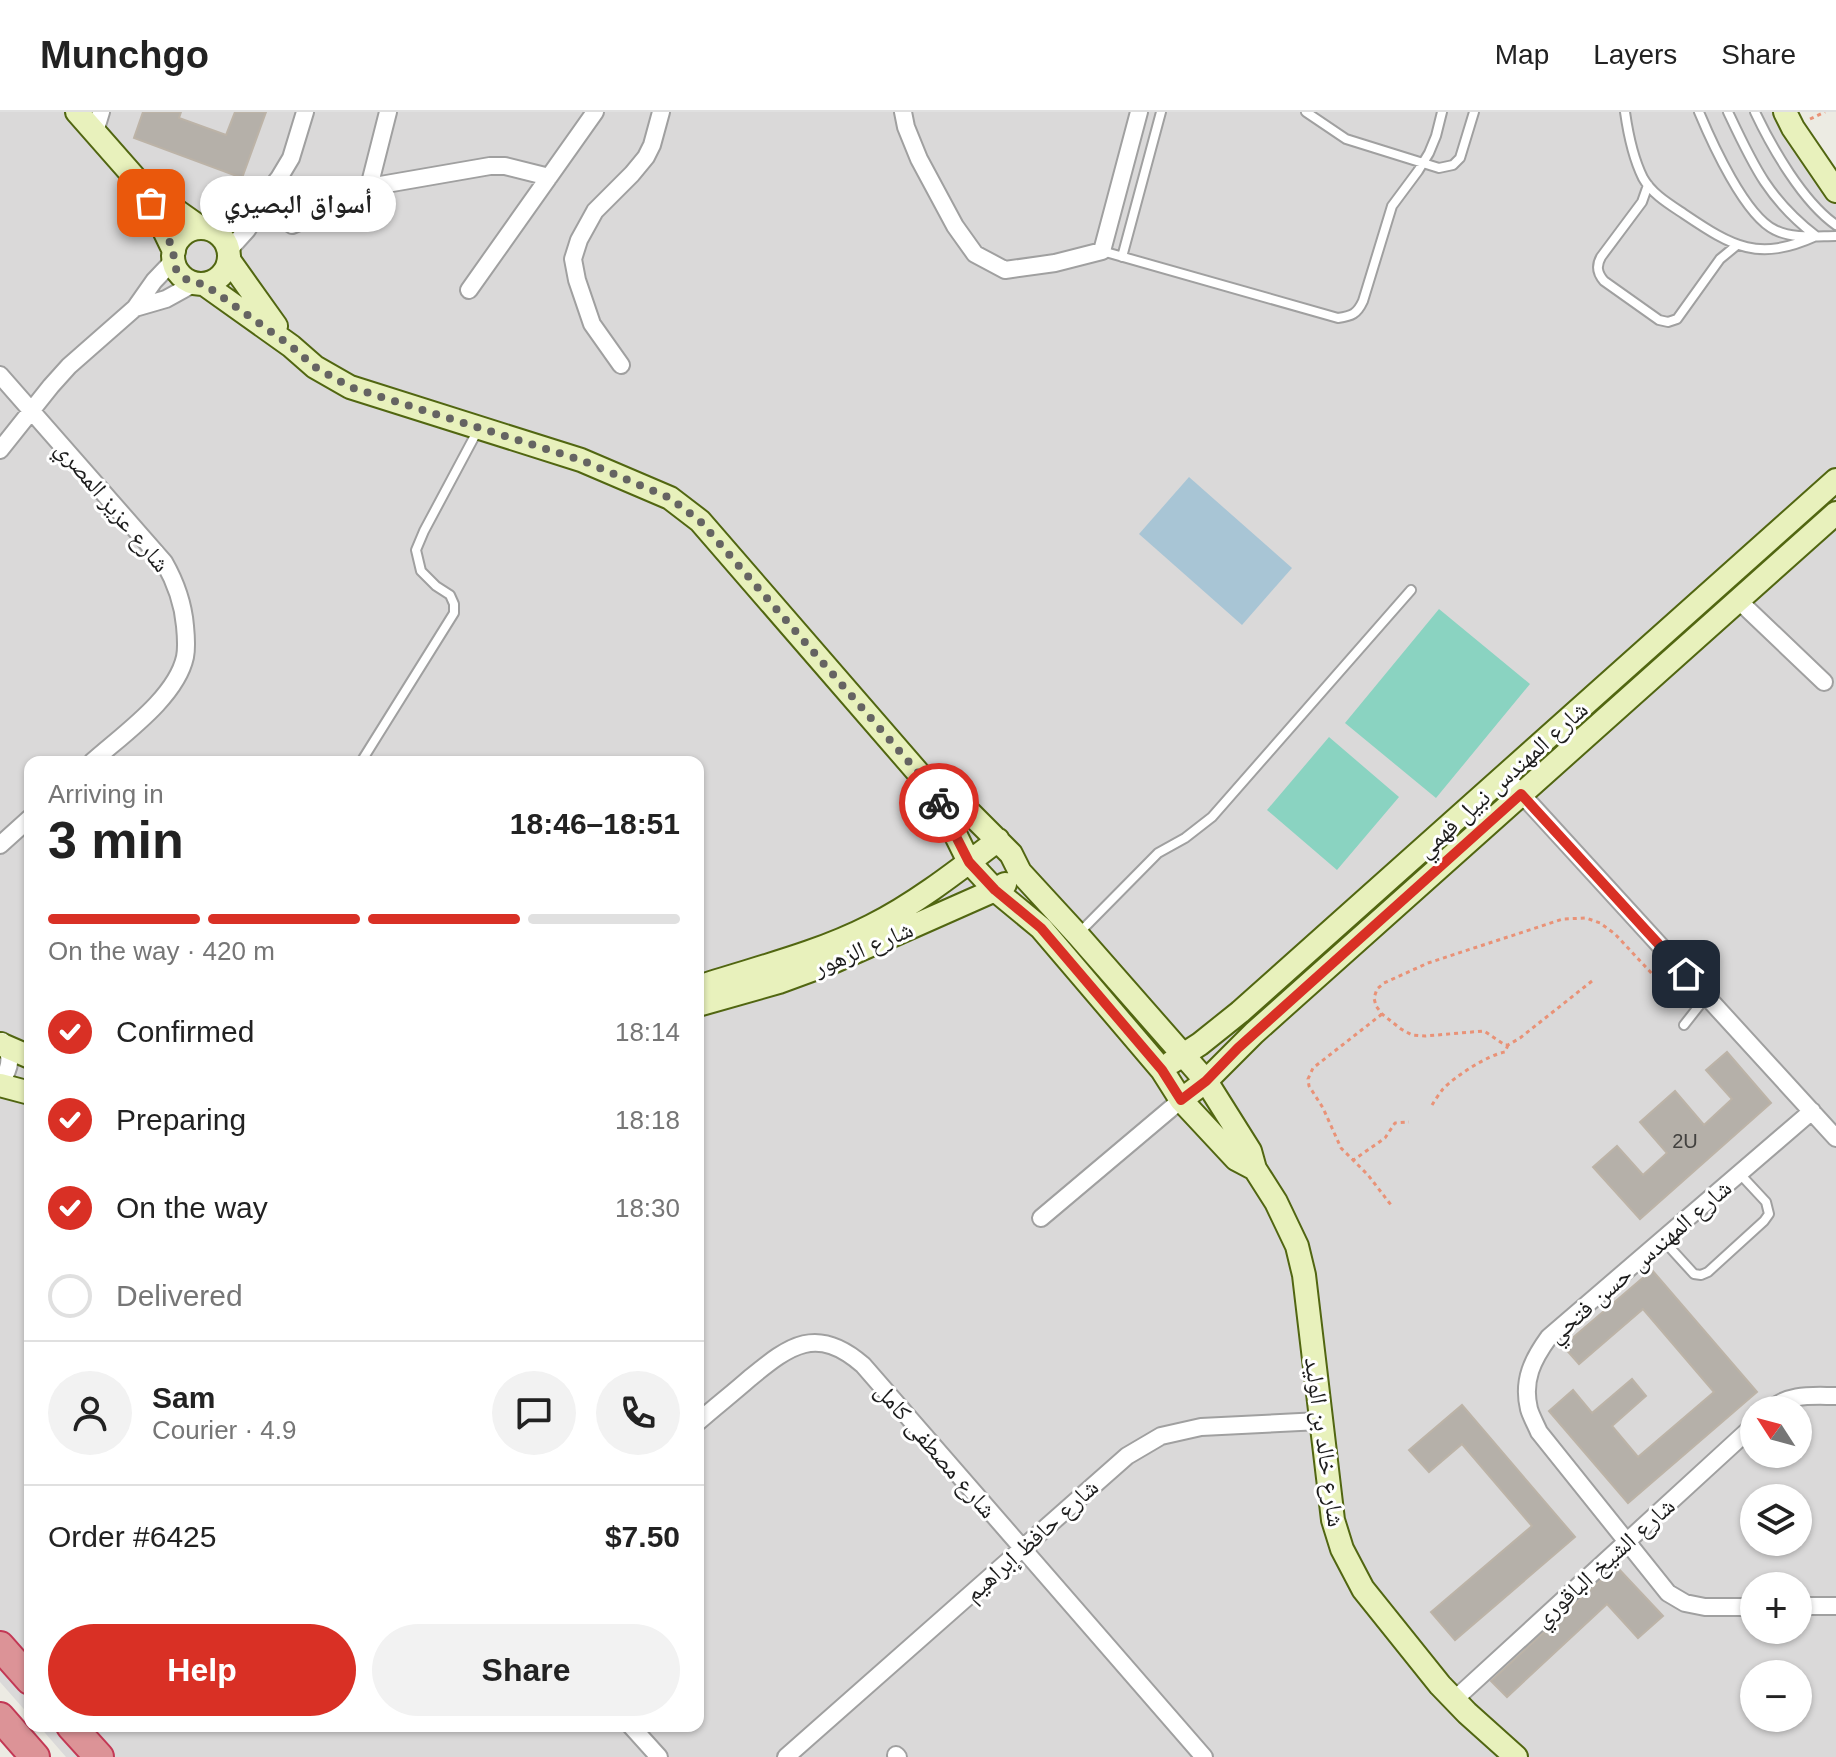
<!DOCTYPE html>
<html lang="en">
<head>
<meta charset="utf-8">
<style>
  body { margin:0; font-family:Arial,"Noto Naskh Arabic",sans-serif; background:#f2f2f2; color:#222; height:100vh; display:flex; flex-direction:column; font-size:30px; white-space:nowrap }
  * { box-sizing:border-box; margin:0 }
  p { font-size:26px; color:#767676 }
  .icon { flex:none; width:44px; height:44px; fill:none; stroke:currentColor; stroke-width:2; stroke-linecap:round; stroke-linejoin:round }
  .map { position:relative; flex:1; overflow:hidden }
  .panel { position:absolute; left:24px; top:644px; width:680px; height:976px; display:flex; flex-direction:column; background:#fff; border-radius:16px; box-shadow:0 2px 6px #0004 }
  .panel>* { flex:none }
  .needle { width:52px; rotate:306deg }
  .tools { position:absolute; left:1740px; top:1284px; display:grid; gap:16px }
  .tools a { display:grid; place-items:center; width:72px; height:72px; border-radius:50%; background:#fff; box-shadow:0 2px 6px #0004; font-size:40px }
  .pin { position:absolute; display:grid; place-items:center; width:68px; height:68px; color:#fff; margin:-34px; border-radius:16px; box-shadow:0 4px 12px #0006 }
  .courier { position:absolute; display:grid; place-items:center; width:80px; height:80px; margin:-40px; border:6px solid #d93025; border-radius:50%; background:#fff; color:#222; box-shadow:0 2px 10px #0007 }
  .bubble { position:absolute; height:56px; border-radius:28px; background:#fff; box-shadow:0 2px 6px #0004; font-size:26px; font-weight:800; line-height:56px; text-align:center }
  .overview em { font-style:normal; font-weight:800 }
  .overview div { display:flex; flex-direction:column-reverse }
  .overview { display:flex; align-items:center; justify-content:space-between; height:136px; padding:0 24px }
  h1 { font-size:52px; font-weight:800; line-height:60px }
  .bar { display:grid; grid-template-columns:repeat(4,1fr); gap:12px 8px; align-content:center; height:96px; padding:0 24px }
  .bar i { height:10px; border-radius:6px; background:#e0e0e0 }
  .bar .active { background:#d93025 }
  .bar p { grid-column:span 4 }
  .line { display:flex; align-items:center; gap:20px; padding:0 24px; border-top:2px solid #e0e0e0 }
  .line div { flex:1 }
  .round { display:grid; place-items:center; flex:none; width:84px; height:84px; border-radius:42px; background:#f2f2f2 }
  ol { padding:0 24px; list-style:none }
  li { display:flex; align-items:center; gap:24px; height:88px }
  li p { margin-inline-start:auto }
  li .icon { padding:8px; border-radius:50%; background:#d93025; color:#fff; stroke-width:4 }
  li:last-child { color:#767676 }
  li i { width:44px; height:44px; border:4px solid #e0e0e0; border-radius:50% }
  .primary-button { display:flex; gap:16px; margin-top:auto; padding:16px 24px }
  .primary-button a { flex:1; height:92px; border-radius:48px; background:#d93025; color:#fff; font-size:32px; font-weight:800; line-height:92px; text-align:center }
  .primary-button a+a { background:#f2f2f2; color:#222 }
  header { display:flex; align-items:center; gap:48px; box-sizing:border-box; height:112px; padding:0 40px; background:#fff; border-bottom:2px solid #e0e0e0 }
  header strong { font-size:38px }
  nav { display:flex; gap:44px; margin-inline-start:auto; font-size:28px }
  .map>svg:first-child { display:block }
</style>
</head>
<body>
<header>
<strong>Munchgo</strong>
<nav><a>Map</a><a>Layers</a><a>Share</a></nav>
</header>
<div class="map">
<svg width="1836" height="1645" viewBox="0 0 1836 1645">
  <rect width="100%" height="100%" fill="#ecebe3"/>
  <path fill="#dad9d9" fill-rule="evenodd" d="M0,0H1796L1836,62V1645H66L39,1614H698V650H30V1604L0,1570ZM1754,1298H1798V1342H1754ZM1754,1386H1798V1430H1754ZM1754,1474H1798V1518H1754ZM1754,1562H1798V1606H1754Z"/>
  <path fill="#8ad3c1" d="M1439,497L1530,572L1436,686L1345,611Z
    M1329,625L1399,685L1337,758L1267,698Z"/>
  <path fill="#a8c5d5" d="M1189,365L1292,456L1242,513L1139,422Z"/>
  <path fill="#b5b0a9" stroke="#bcb3a7" stroke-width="2" d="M143,0H181L179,6L226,23L235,0H266L242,66L134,26Z
    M1727,940L1771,991L1640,1107L1593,1055L1617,1034L1643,1063L1667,1041L1640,1010L1675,979L1704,1013L1732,987L1706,958Z
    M1652,1158L1757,1280L1628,1391L1549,1299L1573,1278L1592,1301L1632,1267L1646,1284L1612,1314L1638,1345L1714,1280L1643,1197L1579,1252L1563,1234Z
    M1462,1293L1575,1425L1455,1528L1431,1500L1532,1414L1462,1332L1429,1360L1409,1338Z
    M1616,1454L1663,1504L1638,1526L1607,1492L1507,1585L1491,1569Z"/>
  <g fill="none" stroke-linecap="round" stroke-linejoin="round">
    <g stroke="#a0a0a0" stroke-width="12">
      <path id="lane" d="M1306,0L1346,27L1439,56L1453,53L1460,46L1474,0
        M1625,0C1628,21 1633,46 1643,66C1652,82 1669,92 1684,102C1733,135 1758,150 1816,124C1768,87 1753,53 1728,0
        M1699,0C1712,31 1745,104 1775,118C1793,127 1816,124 1836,124
        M1755,0C1772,36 1803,90 1836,113
        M1648,73L1642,90L1601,145C1596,154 1597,161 1604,169L1659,208L1668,210L1677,207L1720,147L1737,133
        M1102,139L1338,206C1352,204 1357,202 1363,189L1392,94L1418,59L1429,41L1436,24L1442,0
        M1122,145L1161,0
        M361,650L454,501V492L450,483L436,474L421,459L416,438L424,419L479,316
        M1078,822L1158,741L1185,726L1212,705L1411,478
        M1684,913L1706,885
        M1663,1128L1694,1162L1701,1163L1708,1160L1764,1109L1769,1102L1766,1090L1739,1061"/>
    </g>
    <g stroke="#a0a0a0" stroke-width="20">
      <path id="street" d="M903,0L906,15L919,47L955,114L975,142L1005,158L1055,151L1102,139L1139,0
        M95,20L101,0
        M369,75L490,54H505L549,65
        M292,113L364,81L369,75L388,0
        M210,118L232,101L262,87
        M228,139L247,118L254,107L262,87L279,66L291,46L305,0
        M469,178L595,0
        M135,196L166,187L195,171
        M621,253L592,212L577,168L573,147L579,128L595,99L632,62L646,45L652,33L661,0
        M0,263L164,450C176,471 183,490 185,514C186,524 187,535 185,545C176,586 122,623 92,650
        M0,338L51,274L69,254L135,196L154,169L173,149
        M1738,488L1824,570
        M1505,664L1836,1026
        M0,733L30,706
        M0,970C11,957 13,942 2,929
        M1041,1106L1181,988
        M1770,1298C1789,1281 1812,1284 1836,1284
        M698,1310C715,1295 733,1281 750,1266C790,1233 817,1213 863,1253L1204,1645
        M1798,1494H1836
        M1754,1495H1705L1685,1491L1668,1481L1539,1320C1536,1313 1531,1304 1529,1297C1522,1268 1533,1247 1549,1225L1812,999
        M1454,1588L1754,1313
        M631,1614L659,1645
        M896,1643L898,1645
        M786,1645L1127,1344L1161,1324L1201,1315L1320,1309"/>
    </g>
    <g stroke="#516611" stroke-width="26">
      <path id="secondary" d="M77,0L143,75L201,116
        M1785,0L1793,16L1836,79
        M145,79L174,139
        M173 144a28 28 0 1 1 56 0a28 28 0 1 1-56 0Z
        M229,148L276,214
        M204,172L291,234L315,255L350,275L581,348L670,386L700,409L934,679L969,750L995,778L1041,816L1162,958L1181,988L1236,1047L1255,1057
        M934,679L970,701L1011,742L1020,760L1077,822L1206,969L1250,1039L1255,1057L1276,1090L1297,1134L1304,1163L1333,1408L1342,1437L1363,1477L1440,1573L1467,1601L1516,1645
        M698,875C756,856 816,842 871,814C914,793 960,757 998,728
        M698,893L779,870L828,852L995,778L1005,772
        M0,932L30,945
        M1172,950L1200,932L1240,900L1836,368
        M0,973L30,981
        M1181,988L1206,969L1254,921L1836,401"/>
    </g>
    <g stroke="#c33855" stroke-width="32">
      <path id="highway" d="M0,1534L30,1568
        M0,1605L35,1645
        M71,1614L99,1645"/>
    </g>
    <path stroke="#e99277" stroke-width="3" stroke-dasharray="4 4" stroke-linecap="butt" d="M1810,7L1825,0
      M1592,869L1520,926L1508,933H1505L1484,919L1425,924L1412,923L1401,917L1382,902L1376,894L1374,886L1377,877L1384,871L1428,851L1563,807L1586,806L1600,811L1615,822L1683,895
      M1382,902L1313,956L1308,967L1309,974L1323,996L1341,1036L1368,1063L1391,1093
      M1432,993C1435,988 1439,982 1443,977C1455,964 1488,943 1505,940L1508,933
      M1352,1049L1385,1026L1395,1011L1409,1010"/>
    <use href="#lane" stroke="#fff" stroke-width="8"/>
    <use href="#street" stroke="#fff" stroke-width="16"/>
    <use href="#secondary" stroke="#e8f1bc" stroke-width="22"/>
    <use href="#highway" stroke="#dc9397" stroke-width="28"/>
  </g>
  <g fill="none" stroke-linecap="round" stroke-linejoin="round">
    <path stroke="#656462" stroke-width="8" stroke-dasharray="0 14.4" d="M151,91L174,139L173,149L176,157L187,168L195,171L204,172L291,234L315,255L350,275L581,348L670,386L700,409L934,679L939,691"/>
    <path stroke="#d93025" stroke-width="10" d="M939,691L969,750L995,778L1041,816L1162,958L1181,988L1206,969L1238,936L1521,682L1686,862"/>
  </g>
  <g text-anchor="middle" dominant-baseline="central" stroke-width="6" stroke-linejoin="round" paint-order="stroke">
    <g font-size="20" fill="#42413f">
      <text x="1685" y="1029">2U</text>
    </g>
    <g font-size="24" fill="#1c1c1c" stroke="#fff">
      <text transform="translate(113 394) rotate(50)">شارع عزيز المصري</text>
      <text transform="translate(1502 667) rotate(-42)">شارع المهندس نبيل فهمي</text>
      <text transform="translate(863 836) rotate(-23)">شارع الزهور</text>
      <text transform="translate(1639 1149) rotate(-41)">شارع المهندس حسن فتحي</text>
      <text transform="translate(1325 1330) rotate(82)">شارع خالد بن الوليد</text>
      <text transform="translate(936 1338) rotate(49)">شارع مصطفى كامل</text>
      <text transform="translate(1031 1428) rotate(-42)">شارع حافظ إبراهيم</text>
      <text transform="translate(1604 1450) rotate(-42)">شارع الشيخ الباقوري</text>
    </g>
  </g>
</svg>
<div class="tools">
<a><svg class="needle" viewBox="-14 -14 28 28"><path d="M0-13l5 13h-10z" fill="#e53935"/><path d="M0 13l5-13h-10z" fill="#767676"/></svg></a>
<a><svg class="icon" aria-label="layers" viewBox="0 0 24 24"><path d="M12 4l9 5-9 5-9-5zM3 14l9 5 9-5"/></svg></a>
<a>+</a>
<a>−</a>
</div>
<div class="pin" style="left:151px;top:91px;background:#ea580c"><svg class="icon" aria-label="bag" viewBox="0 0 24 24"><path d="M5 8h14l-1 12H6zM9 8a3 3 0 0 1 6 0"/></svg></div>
<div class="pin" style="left:1686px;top:862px;background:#1f2937"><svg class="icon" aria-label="home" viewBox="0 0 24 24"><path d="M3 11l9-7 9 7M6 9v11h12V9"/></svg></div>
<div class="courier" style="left:939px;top:691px"><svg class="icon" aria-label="bike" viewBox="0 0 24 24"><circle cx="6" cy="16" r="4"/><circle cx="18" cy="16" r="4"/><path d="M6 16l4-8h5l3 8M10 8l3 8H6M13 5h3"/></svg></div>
<div class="bubble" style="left:200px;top:64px;width:196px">أسواق البصيري</div>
<section class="panel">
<div class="overview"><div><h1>3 min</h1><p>Arriving in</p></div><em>18:46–18:51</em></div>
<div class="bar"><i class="active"></i><i class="active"></i><i class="active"></i><i></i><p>On the way · 420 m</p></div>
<ol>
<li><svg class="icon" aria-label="check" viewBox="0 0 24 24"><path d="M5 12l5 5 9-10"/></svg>Confirmed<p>18:14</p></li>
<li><svg class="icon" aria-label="check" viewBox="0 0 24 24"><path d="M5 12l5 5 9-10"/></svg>Preparing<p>18:18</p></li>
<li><svg class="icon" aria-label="check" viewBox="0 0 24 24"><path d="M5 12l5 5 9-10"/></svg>On the way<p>18:30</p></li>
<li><i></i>Delivered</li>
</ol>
<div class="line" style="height:144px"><a class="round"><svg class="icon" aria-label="person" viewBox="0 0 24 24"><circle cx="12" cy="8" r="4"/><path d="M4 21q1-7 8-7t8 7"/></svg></a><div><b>Sam</b><p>Courier · 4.9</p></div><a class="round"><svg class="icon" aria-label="chat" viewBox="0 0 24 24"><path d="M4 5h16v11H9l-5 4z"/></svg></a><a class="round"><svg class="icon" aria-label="phone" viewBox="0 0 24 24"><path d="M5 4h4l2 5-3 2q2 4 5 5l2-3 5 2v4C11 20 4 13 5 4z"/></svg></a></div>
<div class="line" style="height:104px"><div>Order #6425</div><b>$7.50</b></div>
<div class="primary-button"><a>Help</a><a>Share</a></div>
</section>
</div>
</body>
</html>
